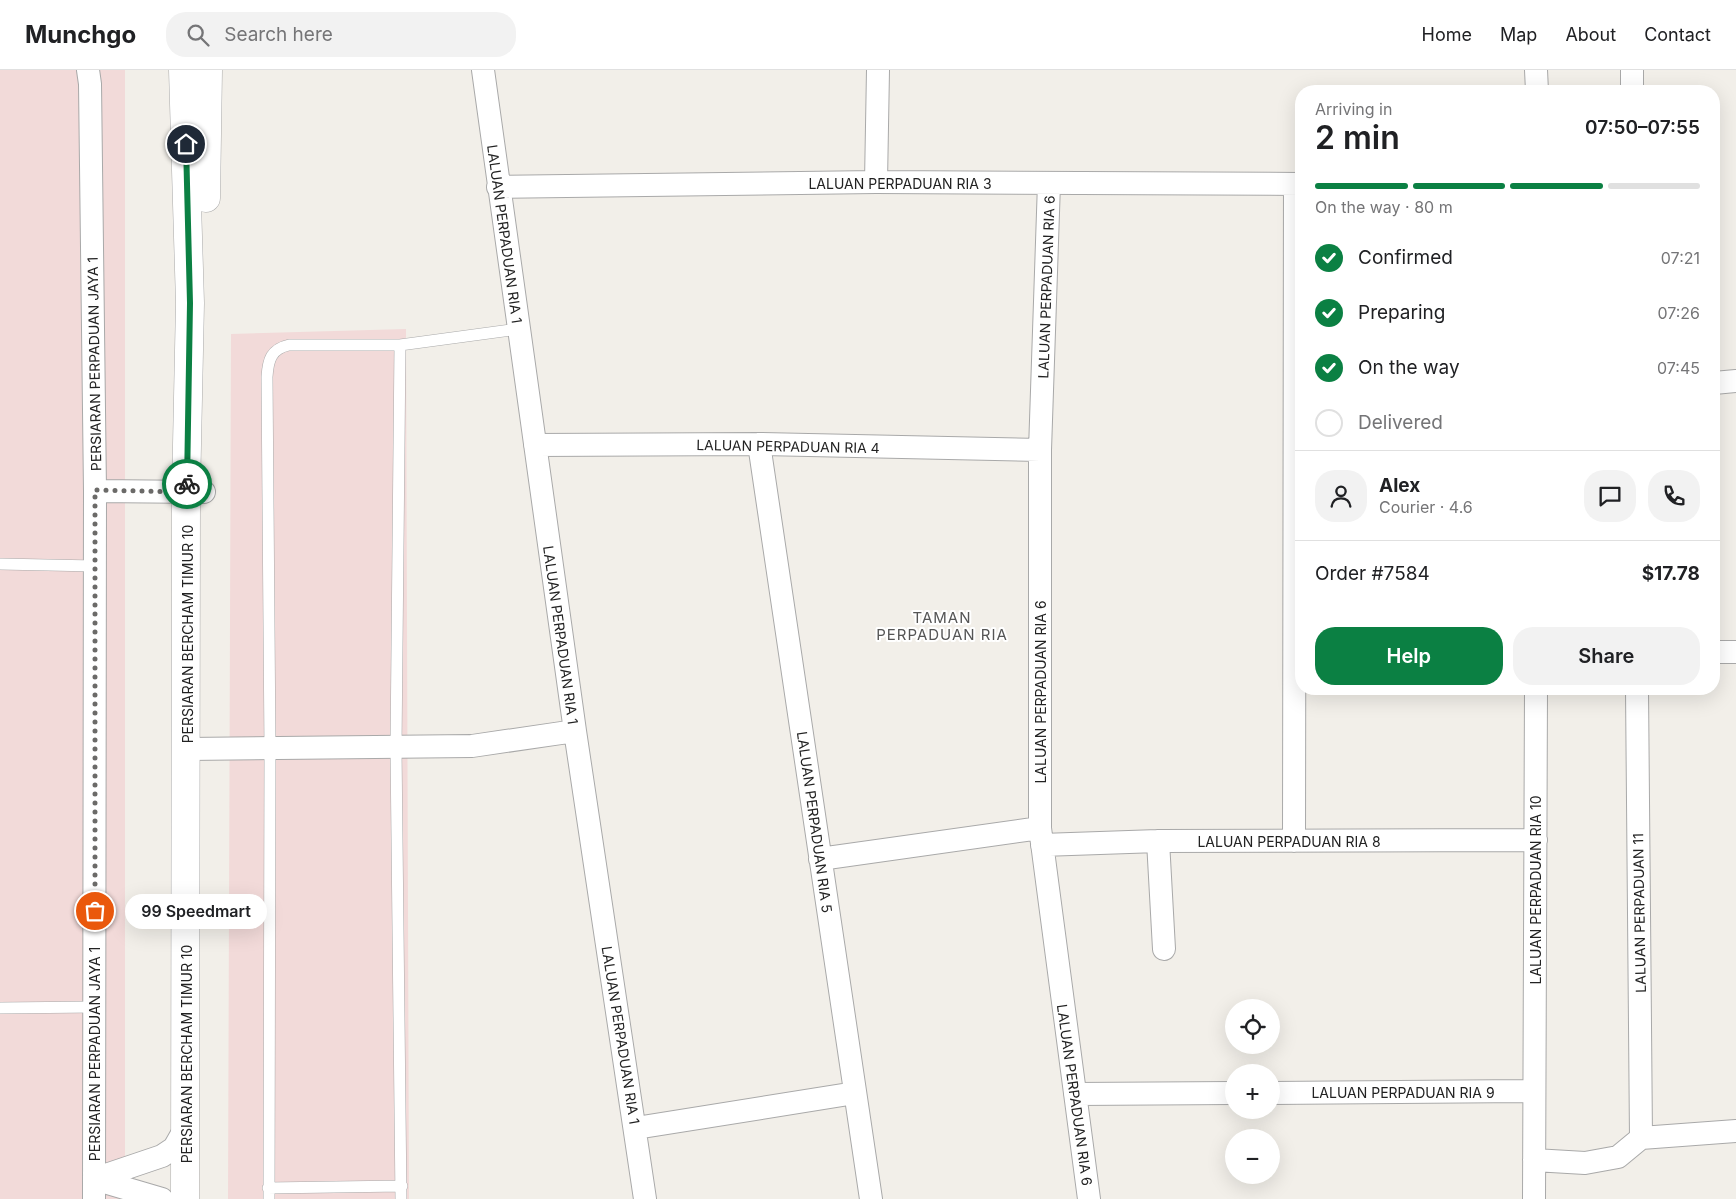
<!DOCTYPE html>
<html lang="en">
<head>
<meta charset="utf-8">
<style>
  body { margin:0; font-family:Inter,sans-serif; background:#f2f2f2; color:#202124; height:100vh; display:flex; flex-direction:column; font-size:19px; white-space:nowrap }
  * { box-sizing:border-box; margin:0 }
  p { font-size:16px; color:#757577 }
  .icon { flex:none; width:28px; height:28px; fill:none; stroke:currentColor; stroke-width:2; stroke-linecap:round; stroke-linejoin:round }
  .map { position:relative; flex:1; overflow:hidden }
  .side { position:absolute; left:1295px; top:15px; width:425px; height:610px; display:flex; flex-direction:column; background:#fff; border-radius:20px; box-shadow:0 5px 20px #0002 }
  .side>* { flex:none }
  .buttons { position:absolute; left:1225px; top:929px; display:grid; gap:10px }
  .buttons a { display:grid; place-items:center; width:55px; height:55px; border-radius:50%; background:#fff; box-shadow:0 5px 20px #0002; font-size:25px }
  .pin { position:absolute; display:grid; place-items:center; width:42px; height:42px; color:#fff; margin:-21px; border:2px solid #fff; border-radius:50%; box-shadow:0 1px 5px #0007 }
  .courier { position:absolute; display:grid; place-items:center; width:50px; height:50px; margin:-25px; border:4px solid #0b8043; border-radius:50%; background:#fff; color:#222; box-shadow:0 1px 6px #0007 }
  .bubble { position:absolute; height:35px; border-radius:18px; background:#fff; box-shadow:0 5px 20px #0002; font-size:16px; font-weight:600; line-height:35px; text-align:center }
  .head em { font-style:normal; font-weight:600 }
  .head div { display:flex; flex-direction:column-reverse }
  .head { display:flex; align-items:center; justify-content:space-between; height:85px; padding:0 20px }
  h1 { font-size:32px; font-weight:600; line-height:38px }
  .bar { display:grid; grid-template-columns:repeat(4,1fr); gap:8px 5px; align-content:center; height:60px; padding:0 20px }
  .bar i { height:6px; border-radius:4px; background:#e0e0e0 }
  .bar .current { background:#0b8043 }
  .bar p { grid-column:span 4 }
  .line { display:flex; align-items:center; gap:12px; padding:0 20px; border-top:1px solid #e0e0e0 }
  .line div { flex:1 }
  .round { display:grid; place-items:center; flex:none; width:52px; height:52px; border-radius:20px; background:#f2f2f2 }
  ol { padding:0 20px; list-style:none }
  li { display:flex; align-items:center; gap:15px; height:55px }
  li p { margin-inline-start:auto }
  li .icon { padding:5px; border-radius:50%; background:#0b8043; color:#fff; stroke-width:4 }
  li:last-child { color:#757577 }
  li i { width:28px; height:28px; border:2px solid #e0e0e0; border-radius:50% }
  .primary-button { display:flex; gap:10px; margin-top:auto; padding:10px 20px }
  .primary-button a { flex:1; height:58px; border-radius:20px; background:#0b8043; color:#fff; font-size:20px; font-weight:600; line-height:58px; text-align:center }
  .primary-button a+a { background:#f2f2f2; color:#202124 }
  header { display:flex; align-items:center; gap:30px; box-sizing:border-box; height:70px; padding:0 25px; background:#fff; border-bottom:1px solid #e0e0e0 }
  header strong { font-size:24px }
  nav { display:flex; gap:28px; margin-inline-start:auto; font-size:18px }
  .search { width:350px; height:45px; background:#f2f2f2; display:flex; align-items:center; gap:12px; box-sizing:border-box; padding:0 18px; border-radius:20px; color:#757577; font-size:19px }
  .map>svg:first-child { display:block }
</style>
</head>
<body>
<header>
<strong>Munchgo</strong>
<div class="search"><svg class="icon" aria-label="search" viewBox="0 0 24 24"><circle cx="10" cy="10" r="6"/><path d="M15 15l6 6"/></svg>Search here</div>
<nav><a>Home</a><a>Map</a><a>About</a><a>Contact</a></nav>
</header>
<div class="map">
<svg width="1736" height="1129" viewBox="0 0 1736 1129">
  <rect width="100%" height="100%" fill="#f2efe9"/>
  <path fill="#f2dad9" d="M0,0H125V1129H0Z
    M406,259L409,1129H228L231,264Z"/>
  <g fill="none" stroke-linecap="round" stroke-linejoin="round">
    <g stroke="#a9a9a9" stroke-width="12">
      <path id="service" d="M400,275L396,678L401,1129
        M0,494L95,496
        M0,938L95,937
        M268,1118L402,1116
        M269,1129L270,679L267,307C268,290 271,279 289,275H400L518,259"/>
    </g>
    <g stroke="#a9a9a9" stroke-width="24">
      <path id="minor" d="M88,0L90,14L95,421L94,1129
        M483,0L575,661L645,1129
        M1536,0L1537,21
        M1632,0V21
        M876,112L878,0
        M1049,113L1040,380V758L1089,1129
        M498,117L876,112L1301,114
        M1714,313L1736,311
        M759,374L871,1129
        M535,375L759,374L1040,380
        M95,421L204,422
        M1714,582H1736
        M1637,619L1641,1068
        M187,679L472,676L575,661
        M1158,771L1164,879
        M1294,771L1295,114
        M1042,775L1158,771L1536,770
        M820,789L1040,758
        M1271,1023L1534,1021
        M1075,1024L1234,1023
        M636,1058L855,1023
        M1641,1068L1736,1061
        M1534,1090L1585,1093L1618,1087L1641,1068
        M94,1109L162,1086L174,1078L186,1057
        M94,1109L162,1129
        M1534,1129L1536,619"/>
    </g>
    <g stroke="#a9a9a9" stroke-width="29">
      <path id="tertiary" d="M183,0L190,233L186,422L185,1129
        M206,128L208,0"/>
    </g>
    <use href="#service" stroke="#fff" stroke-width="11"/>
    <use href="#minor" stroke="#fff" stroke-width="22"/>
    <use href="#tertiary" stroke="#fff" stroke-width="28"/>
  </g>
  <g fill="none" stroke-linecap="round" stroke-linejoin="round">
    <path stroke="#6b6a68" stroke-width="5" stroke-dasharray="0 9" d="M95,841V420L186,422L187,414"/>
    <path stroke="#0b8043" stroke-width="6" d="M186,74L190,233L187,414"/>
  </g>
  <g text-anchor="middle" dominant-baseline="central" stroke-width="4" stroke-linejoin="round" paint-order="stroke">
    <g font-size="14" fill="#222" stroke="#fff">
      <text x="900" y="113">LALUAN PERPADUAN RIA 3</text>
      <text transform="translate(505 164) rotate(82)">LALUAN PERPADUAN RIA 1</text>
      <text transform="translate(1046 217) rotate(-88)">LALUAN PERPADUAN RIA 6</text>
      <text transform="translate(94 294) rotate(-91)">PERSIARAN PERPADUAN JAYA 1</text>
      <text transform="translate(788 376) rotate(1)">LALUAN PERPADUAN RIA 4</text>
      <text transform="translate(187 564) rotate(-90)">PERSIARAN BERCHAM TIMUR 10</text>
      <text transform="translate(561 565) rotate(82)">LALUAN PERPADUAN RIA 1</text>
      <text transform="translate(1040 622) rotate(-90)">LALUAN PERPADUAN RIA 6</text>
      <text transform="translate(815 752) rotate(82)">LALUAN PERPADUAN RIA 5</text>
      <text x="1289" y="771">LALUAN PERPADUAN RIA 8</text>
      <text transform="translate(1535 820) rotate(-90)">LALUAN PERPADUAN RIA 10</text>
      <text transform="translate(1639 843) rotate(-91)">LALUAN PERPADUAN 11</text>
      <text transform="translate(621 965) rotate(81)">LALUAN PERPADUAN RIA 1</text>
      <text transform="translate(94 984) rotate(-90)">PERSIARAN PERPADUAN JAYA 1</text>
      <text transform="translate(186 984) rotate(-90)">PERSIARAN BERCHAM TIMUR 10</text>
      <text x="1403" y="1022">LALUAN PERPADUAN RIA 9</text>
      <text transform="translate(1075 1025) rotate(82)">LALUAN PERPADUAN RIA 6</text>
    </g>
    <g font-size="15" letter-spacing="1" fill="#555" stroke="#fff">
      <text x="942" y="547">TAMAN<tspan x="942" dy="17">PERPADUAN RIA</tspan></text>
    </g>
  </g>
</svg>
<div class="buttons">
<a><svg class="icon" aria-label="locate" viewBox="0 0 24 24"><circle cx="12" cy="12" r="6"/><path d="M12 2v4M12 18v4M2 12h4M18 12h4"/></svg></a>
<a>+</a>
<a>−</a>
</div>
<div class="pin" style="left:95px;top:841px;background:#ea580c"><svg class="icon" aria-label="bag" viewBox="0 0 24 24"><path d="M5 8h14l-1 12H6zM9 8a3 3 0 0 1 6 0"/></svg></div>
<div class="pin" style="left:186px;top:74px;background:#1f2937"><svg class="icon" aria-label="home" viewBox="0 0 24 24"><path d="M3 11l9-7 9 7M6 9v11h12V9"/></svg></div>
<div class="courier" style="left:187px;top:414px"><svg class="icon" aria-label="bike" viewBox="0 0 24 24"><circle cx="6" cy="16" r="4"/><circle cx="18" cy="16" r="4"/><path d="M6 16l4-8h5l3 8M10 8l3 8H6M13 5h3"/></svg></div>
<div class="bubble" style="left:125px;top:824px;width:142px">99 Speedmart</div>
<section class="side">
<div class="head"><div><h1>2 min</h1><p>Arriving in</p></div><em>07:50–07:55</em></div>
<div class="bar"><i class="current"></i><i class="current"></i><i class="current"></i><i></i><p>On the way · 80 m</p></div>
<ol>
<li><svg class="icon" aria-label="check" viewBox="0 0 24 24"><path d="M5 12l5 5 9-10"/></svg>Confirmed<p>07:21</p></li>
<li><svg class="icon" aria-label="check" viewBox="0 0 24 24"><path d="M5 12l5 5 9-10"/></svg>Preparing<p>07:26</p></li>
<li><svg class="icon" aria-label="check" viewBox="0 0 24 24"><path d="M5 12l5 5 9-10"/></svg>On the way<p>07:45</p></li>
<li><i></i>Delivered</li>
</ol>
<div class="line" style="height:90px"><a class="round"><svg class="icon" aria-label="person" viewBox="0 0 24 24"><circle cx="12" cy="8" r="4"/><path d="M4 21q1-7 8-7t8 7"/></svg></a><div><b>Alex</b><p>Courier · 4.6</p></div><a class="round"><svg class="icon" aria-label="chat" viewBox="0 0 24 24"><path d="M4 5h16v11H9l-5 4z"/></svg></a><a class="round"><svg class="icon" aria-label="phone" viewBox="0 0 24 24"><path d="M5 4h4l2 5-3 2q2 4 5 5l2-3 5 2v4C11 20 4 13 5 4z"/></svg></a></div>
<div class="line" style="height:65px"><div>Order #7584</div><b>$17.78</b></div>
<div class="primary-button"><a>Help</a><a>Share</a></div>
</section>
</div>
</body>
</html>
